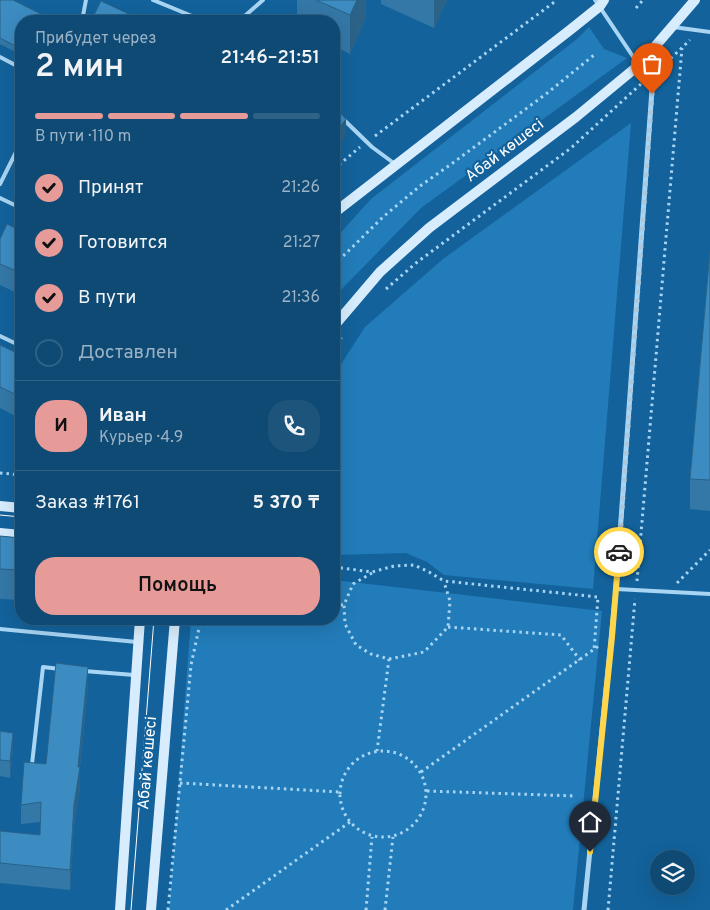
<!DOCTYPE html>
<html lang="ru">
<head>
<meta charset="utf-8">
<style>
  body { margin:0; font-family:Overpass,sans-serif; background:#1c547c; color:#f1f3f6; height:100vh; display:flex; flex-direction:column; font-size:19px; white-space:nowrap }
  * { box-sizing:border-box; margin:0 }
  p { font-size:16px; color:#9bb3c5 }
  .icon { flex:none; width:28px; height:28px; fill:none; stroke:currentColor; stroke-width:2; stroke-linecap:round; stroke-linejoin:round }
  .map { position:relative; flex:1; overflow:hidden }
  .details { position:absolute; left:15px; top:15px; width:325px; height:610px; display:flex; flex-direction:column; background:#0e4a74; border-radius:20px; box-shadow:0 5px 20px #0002,0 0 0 1px #2e6286 }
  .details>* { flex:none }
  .buttons { position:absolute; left:650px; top:850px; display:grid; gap:10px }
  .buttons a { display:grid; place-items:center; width:45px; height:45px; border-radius:50%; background:#0e4a74; box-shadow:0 5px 20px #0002,0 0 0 1px #2e6286; font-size:25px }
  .pin { position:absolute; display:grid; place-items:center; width:42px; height:42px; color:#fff; margin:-51px -21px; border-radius:50% 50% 50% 0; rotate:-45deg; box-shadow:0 0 5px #0007 }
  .pin .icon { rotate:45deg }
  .courier { position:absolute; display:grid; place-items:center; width:50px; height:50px; margin:-25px; border:4px solid #ffd54a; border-radius:50%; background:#fff; color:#222; box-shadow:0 1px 6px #0007 }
  .headline em { font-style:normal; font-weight:600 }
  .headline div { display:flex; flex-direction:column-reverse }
  .headline { display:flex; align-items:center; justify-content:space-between; height:85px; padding:0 20px }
  h1 { font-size:32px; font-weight:600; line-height:38px }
  .bar { display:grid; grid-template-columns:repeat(4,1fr); gap:8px 5px; align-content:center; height:60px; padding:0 20px }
  .bar i { height:6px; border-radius:4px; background:#2e6286 }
  .bar .selected { background:#e69b98 }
  .bar p { grid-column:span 4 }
  .line { display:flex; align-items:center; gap:12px; padding:0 20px; border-top:1px solid #2e6286 }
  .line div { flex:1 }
  .round { display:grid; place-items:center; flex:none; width:52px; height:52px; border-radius:20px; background:#1c547c }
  ol { padding:0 20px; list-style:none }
  li { display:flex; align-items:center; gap:15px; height:55px }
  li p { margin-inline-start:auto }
  li .icon { padding:5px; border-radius:50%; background:#e69b98; color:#111; stroke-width:4 }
  li:last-child { color:#9bb3c5 }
  li i { width:28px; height:28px; border:2px solid #2e6286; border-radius:50% }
  .cta { display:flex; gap:10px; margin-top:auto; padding:10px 20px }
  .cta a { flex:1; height:58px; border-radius:20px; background:#e69b98; color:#111; font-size:20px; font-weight:600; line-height:58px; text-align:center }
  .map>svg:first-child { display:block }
</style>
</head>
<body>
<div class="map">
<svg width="710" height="910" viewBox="0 0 710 910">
  <rect width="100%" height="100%" fill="#13629b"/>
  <path fill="#227cb9" d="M589,27L604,49L627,58L421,208L334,297V240L371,199L577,39Z
    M631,123L593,589L444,575L427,562L406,553L334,555V375L365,327L443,259Z
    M334,580L602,611L573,910H169L191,619H334Z"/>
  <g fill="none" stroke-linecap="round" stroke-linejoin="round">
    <path stroke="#a8d5f4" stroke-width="3" stroke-dasharray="2.5 4" stroke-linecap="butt" d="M636,8L643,0
      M666,63L690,40
      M375,136L557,0
      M334,169L360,147
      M334,265L383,217L420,186L450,165L546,94L594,55
      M386,289L416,263L571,148L642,83
      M334,349L342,338
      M0,473L21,475
      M334,567L372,572L394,566L414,565L429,572L444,581L598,597L594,650
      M372,573L353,584L344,605L345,624L356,645L371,654L389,659L377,751
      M637,581L682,48
      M677,583L710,550
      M334,604L344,605
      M448,627L561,635L580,660
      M389,659L424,652L448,627L450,601L444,582
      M340 794a43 43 0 1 1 86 0a43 43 0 1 1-86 0Z
      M421,772L600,645
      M180,783L340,792
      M427,791L576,796
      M168,910L191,665L201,619
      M226,910L350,822
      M366,910L372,837
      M385,910L393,837
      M608,910L635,599"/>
    <path stroke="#a8d5f4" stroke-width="4" d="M153,0L204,21
      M595,0L638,64
      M82,21L86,0
      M239,21L263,0
      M673,27L710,32
      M0,57L21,68
      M342,118L372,147L395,164
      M0,184L21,142
      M0,198L21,208
      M0,336L21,346
      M616,589L710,594
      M0,629L137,642
      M84,671L134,675
      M32,764L43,667L60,669"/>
    <path stroke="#a8d5f4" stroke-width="5" d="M584,910L616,589L655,48"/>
    <path stroke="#d7edfd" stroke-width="10" d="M334,213L570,30L600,6L604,0
      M334,326L380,272L429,228L576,117L639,65L695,0
      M0,506L21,508
      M0,533L21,535
      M120,910L140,619
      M151,910L175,619"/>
    <path stroke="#fff" stroke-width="1" d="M0,515L21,517
      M131,910L154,619"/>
  </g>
  <path fill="#3478a7" d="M0,0L21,21V55L0,44Z
    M297,0H366V18L350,54L334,46V21H297Z
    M381,0H447L434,28L381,4Z
    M21,231V295L0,285V239Z
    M710,251V511L690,509V479Z
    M0,345L21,355V419L0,408Z
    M0,536L21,538V600L0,599Z
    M88,686L80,767V787L74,825L70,890L0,883V831L40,835V822L21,824V805L46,764Z
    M0,731L13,749L10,778L0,776Z"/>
  <path fill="#2a6288" d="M357,0H366V18L350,54V15Z
    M434,0H447L434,28Z
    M346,119V136L334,151V134Z
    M88,667V686L79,775L80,767V787L74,825L70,890V870L74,805Z
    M13,733V749L10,778V761Z"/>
  <path fill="#3c8cc2" stroke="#2a6288" d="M0,0H13L55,21H21V49L0,38Z
    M316,0H357L350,15Z
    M101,1L144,21H91Z
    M334,107L346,119L334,134Z
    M7,224L21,231V273L0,264V239Z
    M710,251V480L690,479Z
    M0,345L21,355V397L0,387Z
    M0,536L21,538V570L0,569Z
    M56,663L88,667L78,767H80L74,805L70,870L0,863V831L40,835L41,802L21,805L24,762L46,764Z
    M0,731L13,733L10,761L0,760Z"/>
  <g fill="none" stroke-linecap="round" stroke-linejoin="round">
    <path stroke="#acc8dc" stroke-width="5" stroke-dasharray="0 9" d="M619,552L652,94"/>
    <path stroke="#ffd54a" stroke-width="6" d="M590,852L612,637L619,552"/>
  </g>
  <g text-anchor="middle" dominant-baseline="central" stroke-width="4.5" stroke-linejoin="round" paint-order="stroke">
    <g font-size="16" fill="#fff" stroke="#13629b">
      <text transform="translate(505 151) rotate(-37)">Абай көшесі</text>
      <text transform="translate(148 763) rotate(-85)">Абай көшесі</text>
    </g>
  </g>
</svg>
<div class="buttons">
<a><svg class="icon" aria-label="layers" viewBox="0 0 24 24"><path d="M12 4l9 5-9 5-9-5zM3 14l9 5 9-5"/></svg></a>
</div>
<div class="pin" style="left:652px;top:94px;background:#ea580c"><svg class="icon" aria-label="bag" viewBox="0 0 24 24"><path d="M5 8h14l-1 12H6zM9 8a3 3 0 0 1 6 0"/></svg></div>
<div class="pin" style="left:590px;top:852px;background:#1f2937"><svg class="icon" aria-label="home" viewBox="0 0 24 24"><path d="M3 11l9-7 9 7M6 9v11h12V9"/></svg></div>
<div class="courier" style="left:619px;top:552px"><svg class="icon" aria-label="car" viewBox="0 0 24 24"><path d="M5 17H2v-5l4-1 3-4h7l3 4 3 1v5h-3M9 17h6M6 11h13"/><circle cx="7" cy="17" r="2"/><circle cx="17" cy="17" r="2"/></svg></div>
<section class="details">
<div class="headline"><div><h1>2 мин</h1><p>Прибудет через</p></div><em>21:46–21:51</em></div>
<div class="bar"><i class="selected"></i><i class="selected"></i><i class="selected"></i><i></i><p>В пути · 110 m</p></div>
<ol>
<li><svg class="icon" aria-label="check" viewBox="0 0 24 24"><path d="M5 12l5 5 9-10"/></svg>Принят<p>21:26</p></li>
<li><svg class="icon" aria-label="check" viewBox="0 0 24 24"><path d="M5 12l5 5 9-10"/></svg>Готовится<p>21:27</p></li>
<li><svg class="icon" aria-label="check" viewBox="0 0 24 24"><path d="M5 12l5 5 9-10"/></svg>В пути<p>21:36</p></li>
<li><i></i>Доставлен</li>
</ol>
<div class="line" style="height:90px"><b class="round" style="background:#e69b98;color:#111">И</b><div><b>Иван</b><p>Курьер · 4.9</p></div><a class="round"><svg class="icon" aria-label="phone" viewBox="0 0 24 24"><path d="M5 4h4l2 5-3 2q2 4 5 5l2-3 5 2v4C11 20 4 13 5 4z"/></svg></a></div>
<div class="line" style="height:65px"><div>Заказ #1761</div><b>5 370 ₸</b></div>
<div class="cta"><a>Помощь</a></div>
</section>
</div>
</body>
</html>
